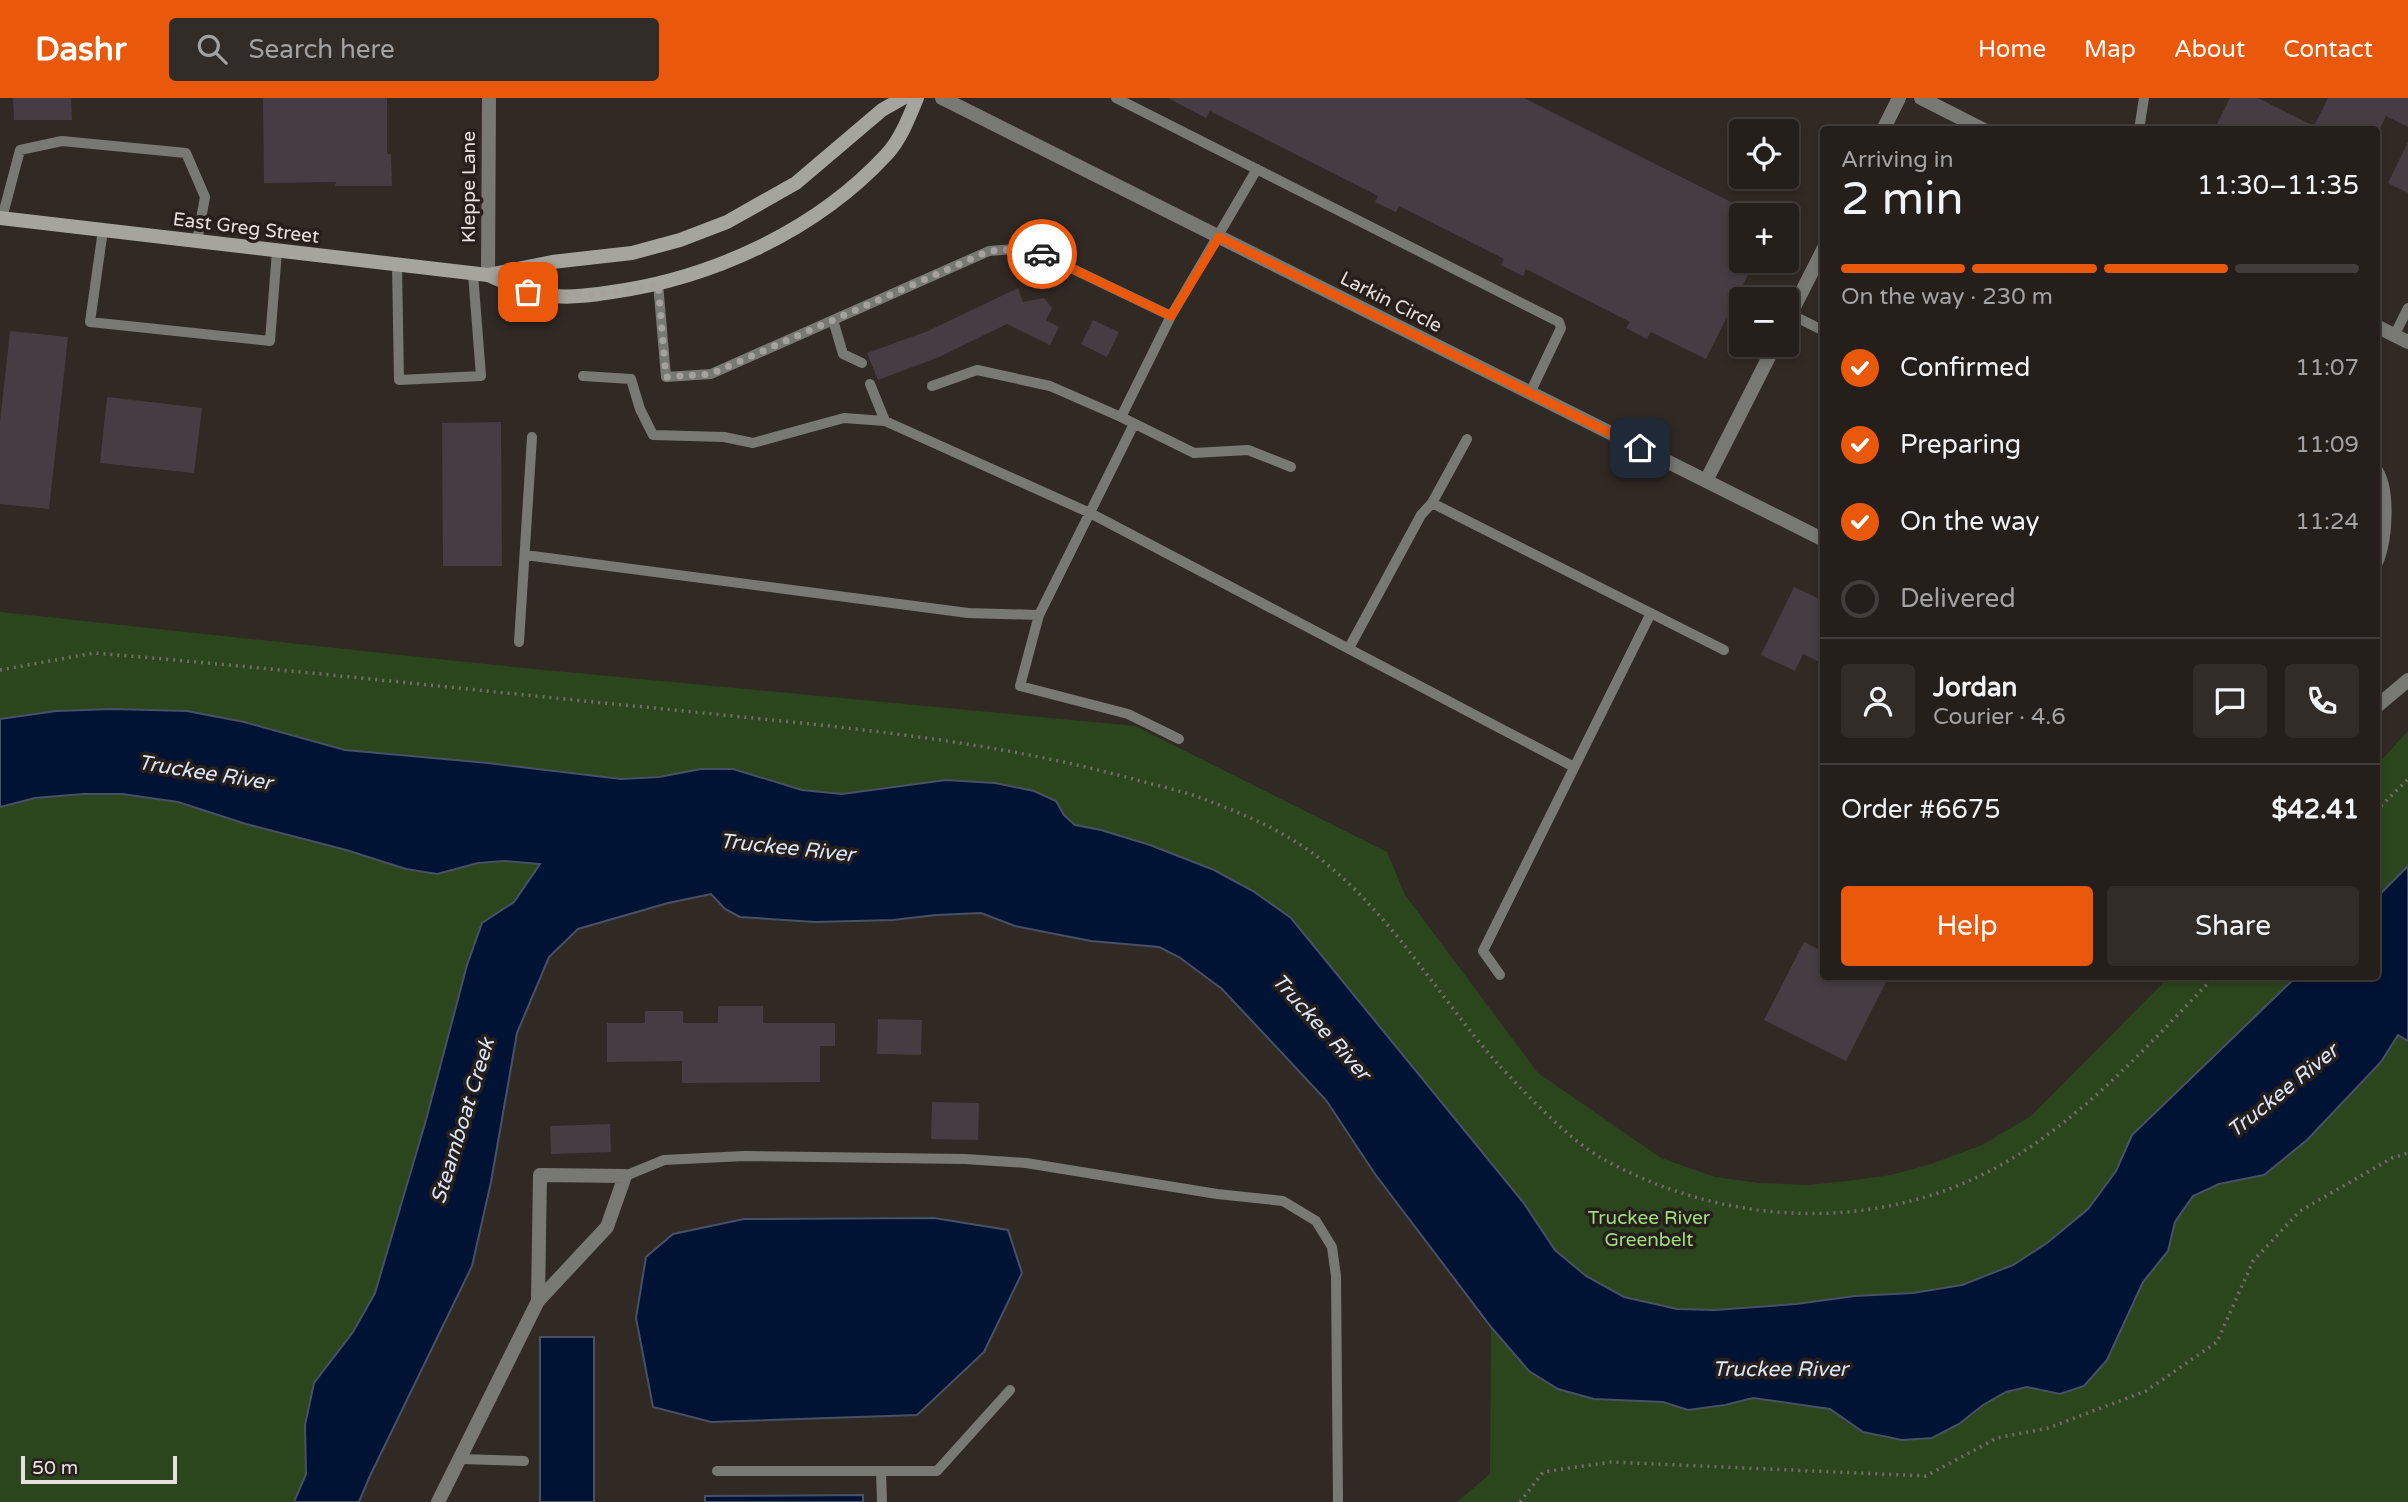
<!DOCTYPE html>
<html lang="en">
<head>
<meta charset="utf-8">
<style>
  body { margin:0; font-family:"Varela Round",sans-serif; background:#312c28; color:#f1f3f6; height:100vh; display:flex; flex-direction:column; font-size:26px; white-space:nowrap }
  * { box-sizing:border-box; margin:0 }
  p { font-size:23px; color:#a3a2a3 }
  .icon { flex:none; width:38px; height:38px; fill:none; stroke:currentColor; stroke-width:2; stroke-linecap:round; stroke-linejoin:round }
  .map { position:relative; flex:1; overflow:hidden }
  .details { position:absolute; left:1820px; top:28px; width:560px; height:854px; display:flex; flex-direction:column; background:#251f1b; border-radius:7px; box-shadow:0 4px 10px #0003,0 0 0 2px #423d3a }
  .details>* { flex:none }
  .buttons { position:absolute; left:1729px; top:21px; display:grid; gap:14px }
  .buttons a { display:grid; place-items:center; width:70px; height:70px; border-radius:7px; background:#251f1b; box-shadow:0 4px 10px #0003,0 0 0 2px #423d3a; font-size:35px }
  .scale { position:absolute; left:21px; bottom:18px; width:156px; box-sizing:border-box; padding-left:7px; border:4px solid #e7e1de; border-top:0; font-size:19px; line-height:24px; white-space:nowrap; color:#e7e1de; -webkit-text-stroke:5px #271f1b; paint-order:stroke }
  .pin { position:absolute; display:grid; place-items:center; width:60px; height:60px; color:#fff; margin:-30px; border-radius:14px; box-shadow:0 4px 10px #0006 }
  .courier { position:absolute; display:grid; place-items:center; width:70px; height:70px; margin:-35px; border:5px solid #ea580c; border-radius:50%; background:#fff; color:#222; box-shadow:0 2px 9px #0007 }
  .head em { font-style:normal; font-weight:600 }
  .head div { display:flex; flex-direction:column-reverse }
  .head { display:flex; align-items:center; justify-content:space-between; height:119px; padding:0 21px }
  h1 { font-size:46px; font-weight:600; line-height:52px }
  .bar { display:grid; grid-template-columns:repeat(4,1fr); gap:10px 7px; align-content:center; height:84px; padding:0 21px }
  .bar i { height:9px; border-radius:5px; background:#423d3a }
  .bar .current { background:#ea580c }
  .bar p { grid-column:span 4 }
  .line { display:flex; align-items:center; gap:18px; padding:0 21px; border-top:2px solid #423d3a }
  .line div { flex:1 }
  .round { display:grid; place-items:center; flex:none; width:74px; height:74px; border-radius:7px; background:#312c28 }
  ol { padding:0 21px; list-style:none }
  li { display:flex; align-items:center; gap:21px; height:77px }
  li p { margin-inline-start:auto }
  li .icon { padding:7px; border-radius:50%; background:#ea580c; color:#fff; stroke-width:4 }
  li:last-child { color:#a3a2a3 }
  li i { width:38px; height:38px; border:4px solid #423d3a; border-radius:50% }
  .primary-button { display:flex; gap:14px; margin-top:auto; padding:14px 21px }
  .primary-button a { flex:1; height:80px; border-radius:7px; background:#ea580c; color:#fff; font-size:28px; font-weight:600; line-height:80px; text-align:center }
  .primary-button a+a { background:#312c28; color:#f1f3f6 }
  header { display:flex; align-items:center; gap:42px; box-sizing:border-box; height:98px; padding:0 35px; background:#ea580c; color:#fff }
  header strong { font-size:33px }
  nav { display:flex; gap:38px; margin-inline-start:auto; font-size:24px }
  .search { width:490px; height:63px; background:#312c28; display:flex; align-items:center; gap:18px; box-sizing:border-box; padding:0 24px; border-radius:7px; color:#a3a2a3; font-size:26px }
  .map>svg:first-child { display:block }
</style>
</head>
<body>
<header>
<strong>Dashr</strong>
<div class="search"><svg class="icon" aria-label="search" viewBox="0 0 24 24"><circle cx="10" cy="10" r="6"/><path d="M15 15l6 6"/></svg>Search here</div>
<nav><a>Home</a><a>Map</a><a>About</a><a>Contact</a></nav>
</header>
<div class="map">
<svg width="2408" height="1404" viewBox="0 0 2408 1404">
  <rect width="100%" height="100%" fill="#312924"/>
  <path fill="#2b461c" d="M0,514L504,568L1135,628L1387,754L1405,797L1538,975L1661,1060L1715,1079L1759,1085L1808,1087L1847,1083L1891,1077L1931,1066L1982,1047L2031,1018L2169,879H2296L2132,1037L2116,1073L2088,1111L2047,1145L2013,1167L1962,1187L1913,1195L1855,1198L1796,1206L1715,1212L1677,1211L1624,1199L1586,1178L1555,1152L1523,1104L1291,820L1150,747L1101,732L1075,727L1064,717L1056,703L884,689L842,696L802,692L733,671L621,681L345,652L244,624L186,613H56L0,621Z
    M2408,633V768L2377,799L2376,668Z
    M83,696H122L178,704L246,726L346,752L406,771L437,776L478,765L504,763L541,765L514,804L482,825L467,867L426,1022L375,1195L353,1234L306,1376L294,1404H0V709L35,700Z
    M2398,936L2408,943V1404H1457L1490,1376L1491,1229L1529,1273L1558,1291L1594,1301L1663,1304L1688,1312L1725,1307L1753,1300L1830,1311L1846,1324L1983,1307L2006,1294L2027,1289L2060,1296L2107,1262L2143,1184L2168,1153L2175,1124L2193,1098L2219,1086L2264,1077L2307,1042L2381,965Z"/>
  <path fill="#011334" stroke="#465167" stroke-width="2" d="M113,611L187,613L244,624L345,652L488,665L621,681L659,679L701,671H733L802,692L842,696L946,682L995,685L1034,693L1056,703L1064,717L1075,727L1101,732L1150,747L1214,772L1253,793L1291,820L1523,1104L1555,1152L1586,1178L1624,1199L1677,1211L1715,1212L1796,1206L1855,1198L1913,1195L1962,1187L2013,1167L2047,1145L2088,1111L2116,1073L2132,1037L2296,879L2376,878L2377,799L2408,768V943L2398,937L2381,964L2307,1042L2264,1077L2219,1086L2193,1098L2175,1124L2168,1153L2143,1184L2107,1262L2084,1288L2060,1296L2027,1289L2006,1294L1983,1307L1959,1326L1932,1340L1902,1342L1863,1334L1830,1311L1753,1300L1725,1307L1688,1312L1663,1304L1594,1301L1558,1291L1529,1273L1491,1229L1375,1076L1326,1002L1222,891L1179,859L1159,849L1091,843L1015,828L981,815L936,817L893,822L815,824L740,819L725,811L711,796L668,805L578,831L549,859L517,935L491,1084L472,1168L369,1380L359,1404H294L306,1376L305,1327L314,1285L353,1234L375,1195L426,1022L467,867L482,825L514,804L540,766L504,763L478,765L437,776L406,771L346,752L246,726L178,704L122,696H83L35,700L0,709V621L56,613Z
    M934,1120L1008,1132L1022,1175L984,1254L917,1317L711,1324L653,1309L636,1220L646,1159L673,1136L744,1121Z
    M540,1239H594V1404H540Z
    M863,1397V1404H705V1398Z"/>
  <path fill="#453d43" d="M13,0H71L72,22H14Z
    M263,0H387V56H391L392,88H335L336,84L264,85Z
    M1168,0H1524L1741,109V163H1755L1706,261L1651,234L1647,241L1626,230L1630,224L1526,171L1523,178L1501,167L1504,161L1399,108L1396,114L1375,104L1378,98L1210,13L1206,20Z
    M2230,0H2258L2314,28L2328,0H2408V29L2386,18L2379,32H2214Z
    M2408,44V95L2388,85Z
    M1018,190L1023,204L1044,200L1052,210L1046,222L1059,229L1050,247L1007,226L939,259L878,282L867,255L928,233Z
    M1093,222L1119,234L1107,259L1081,246Z
    M10,233L68,239L49,411L0,406V324Z
    M107,299L202,310L194,375L100,365Z
    M501,324L502,468H443L442,325Z
    M1794,489L1824,503V566L1803,556L1795,573L1761,557Z
    M1804,844L1824,854V878H1889L1846,963L1764,922Z
    M718,908H763V925H835V948H820V984L682,985V963L607,964V925H645V913H683V925H718Z
    M878,921L922,922L921,957L877,956Z
    M932,1004L979,1005L978,1042L931,1041Z
    M610,1026L611,1054L551,1056L550,1028Z"/>
  <g fill="none" stroke-linecap="round" stroke-linejoin="round">
    <path stroke="#746c68" stroke-width="3.5" stroke-dasharray="2 5" stroke-linecap="butt" d="M0,572L94,555C287,571 481,593 674,612C828,628 983,640 1133,681C1155,687 1179,692 1201,700C1230,711 1261,723 1288,739C1378,792 1430,889 1497,965C1523,993 1570,1043 1603,1061C1726,1129 1877,1136 2001,1067C2084,1020 2149,946 2215,878
      M2376,713L2408,681
      M1520,1404L1543,1374L1611,1364L1926,1378L1997,1340L2048,1330L2146,1293L2217,1244L2253,1163L2300,1113L2392,1060L2408,1055"/>
    <path stroke="#797974" stroke-width="10" d="M1116,0L1559,224L1561,230L1530,295
      M2139,32L2144,0
      M2,120L20,52L62,43L186,55L205,99L197,143
      M103,132L90,224L270,243L277,153
      M397,167L399,282L481,278L473,176
      M658,185L666,279L711,276L989,153L1029,150L1171,218L1257,71
      M1790,216L1824,233
      M833,222L843,256L862,265
      M2395,236L2408,210
      M583,278L631,281L640,311L653,337L724,339L753,345L844,320L885,323L1090,415L1574,669
      M870,286L885,323
      M932,288L977,272L1050,288L1121,319L1171,218
      M1121,319L1194,355L1248,352L1291,369
      M2376,369C2392,390 2388,446 2376,469
      M1432,405L1467,341
      M525,457L968,515L1039,517L1134,326
      M1039,517L1020,588L1128,616L1179,641
      M519,544L532,339
      M1349,550L1421,417L1432,405L1724,552
      M1500,877L1483,853L1651,515
      M625,1078L664,1062L744,1058L965,1061L1026,1065L1217,1096L1283,1103L1316,1123L1332,1149L1336,1178L1338,1404
      M460,1361L524,1363
      M717,1373H937L1010,1292
      M881,1373L882,1404"/>
    <path stroke="#797974" stroke-width="14" d="M942,0L1824,442
      M1921,0L1984,32
      M1883,32L1899,0
      M488,177L489,0
      M1787,223L1824,150
      M2376,228L2408,244
      M1706,383L1775,247
      M2376,609L2408,582
      M438,1404L538,1203L607,1129L625,1078L540,1077L538,1203"/>
    <path stroke="#a5a59e" stroke-width="14" d="M0,120L488,177C510,187 530,196 554,198C573,200 593,197 612,194C713,180 817,132 887,56C901,41 909,19 917,0
      M488,177L552,164L632,155L680,142L727,124L796,85L882,12L903,0"/>
  </g>
  <g fill="none" stroke-linecap="round" stroke-linejoin="round">
    <path stroke="#a7a19d" stroke-width="7" stroke-dasharray="0 12.6" d="M528,194C571,200 616,197 658,185L666,279L711,276L989,153L1029,150L1042,156"/>
    <path stroke="#ea580c" stroke-width="9" d="M1042,156L1171,218L1219,139L1640,350"/>
  </g>
  <g text-anchor="middle" dominant-baseline="central" stroke-width="7" stroke-linejoin="round" paint-order="stroke">
    <g font-size="19" fill="#e7e1de" stroke="#271f1b">
      <text transform="translate(469 89) rotate(-90)">Kleppe Lane</text>
      <text transform="translate(246 130) rotate(7)">East Greg Street</text>
      <text transform="translate(1391 204) rotate(27)">Larkin Circle</text>
    </g>
    <g font-size="19" fill="#9ddf78" stroke="#271f1b">
      <text x="1649" y="1120">Truckee River<tspan x="1649" dy="22">Greenbelt</tspan></text>
    </g>
    <g font-size="21" font-style="italic" fill="#d9e5f9" stroke="#271f1b">
      <text transform="translate(205 675) rotate(9)">Truckee River</text>
      <text transform="translate(787 750) rotate(6)">Truckee River</text>
      <text transform="translate(1321 929) rotate(48)">Truckee River</text>
      <text transform="translate(2283 993) rotate(-39)">Truckee River</text>
      <text transform="translate(463 1023) rotate(-73)">Steamboat Creek</text>
      <text x="1780" y="1271">Truckee River</text>
    </g>
  </g>
</svg>
<div class="buttons">
<a><svg class="icon" aria-label="locate" viewBox="0 0 24 24"><circle cx="12" cy="12" r="6"/><path d="M12 2v4M12 18v4M2 12h4M18 12h4"/></svg></a>
<a>+</a>
<a>−</a>
</div>
<div class="scale">50 m</div>
<div class="pin" style="left:528px;top:194px;background:#ea580c"><svg class="icon" aria-label="bag" viewBox="0 0 24 24"><path d="M5 8h14l-1 12H6zM9 8a3 3 0 0 1 6 0"/></svg></div>
<div class="pin" style="left:1640px;top:350px;background:#1f2937"><svg class="icon" aria-label="home" viewBox="0 0 24 24"><path d="M3 11l9-7 9 7M6 9v11h12V9"/></svg></div>
<div class="courier" style="left:1042px;top:156px"><svg class="icon" aria-label="car" viewBox="0 0 24 24"><path d="M5 17H2v-5l4-1 3-4h7l3 4 3 1v5h-3M9 17h6M6 11h13"/><circle cx="7" cy="17" r="2"/><circle cx="17" cy="17" r="2"/></svg></div>
<section class="details">
<div class="head"><div><h1>2 min</h1><p>Arriving in</p></div><em>11:30–11:35</em></div>
<div class="bar"><i class="current"></i><i class="current"></i><i class="current"></i><i></i><p>On the way · 230 m</p></div>
<ol>
<li><svg class="icon" aria-label="check" viewBox="0 0 24 24"><path d="M5 12l5 5 9-10"/></svg>Confirmed<p>11:07</p></li>
<li><svg class="icon" aria-label="check" viewBox="0 0 24 24"><path d="M5 12l5 5 9-10"/></svg>Preparing<p>11:09</p></li>
<li><svg class="icon" aria-label="check" viewBox="0 0 24 24"><path d="M5 12l5 5 9-10"/></svg>On the way<p>11:24</p></li>
<li><i></i>Delivered</li>
</ol>
<div class="line" style="height:126px"><a class="round"><svg class="icon" aria-label="person" viewBox="0 0 24 24"><circle cx="12" cy="8" r="4"/><path d="M4 21q1-7 8-7t8 7"/></svg></a><div><b>Jordan</b><p>Courier · 4.6</p></div><a class="round"><svg class="icon" aria-label="chat" viewBox="0 0 24 24"><path d="M4 5h16v11H9l-5 4z"/></svg></a><a class="round"><svg class="icon" aria-label="phone" viewBox="0 0 24 24"><path d="M5 4h4l2 5-3 2q2 4 5 5l2-3 5 2v4C11 20 4 13 5 4z"/></svg></a></div>
<div class="line" style="height:91px"><div>Order #6675</div><b>$42.41</b></div>
<div class="primary-button"><a>Help</a><a>Share</a></div>
</section>
</div>
</body>
</html>
